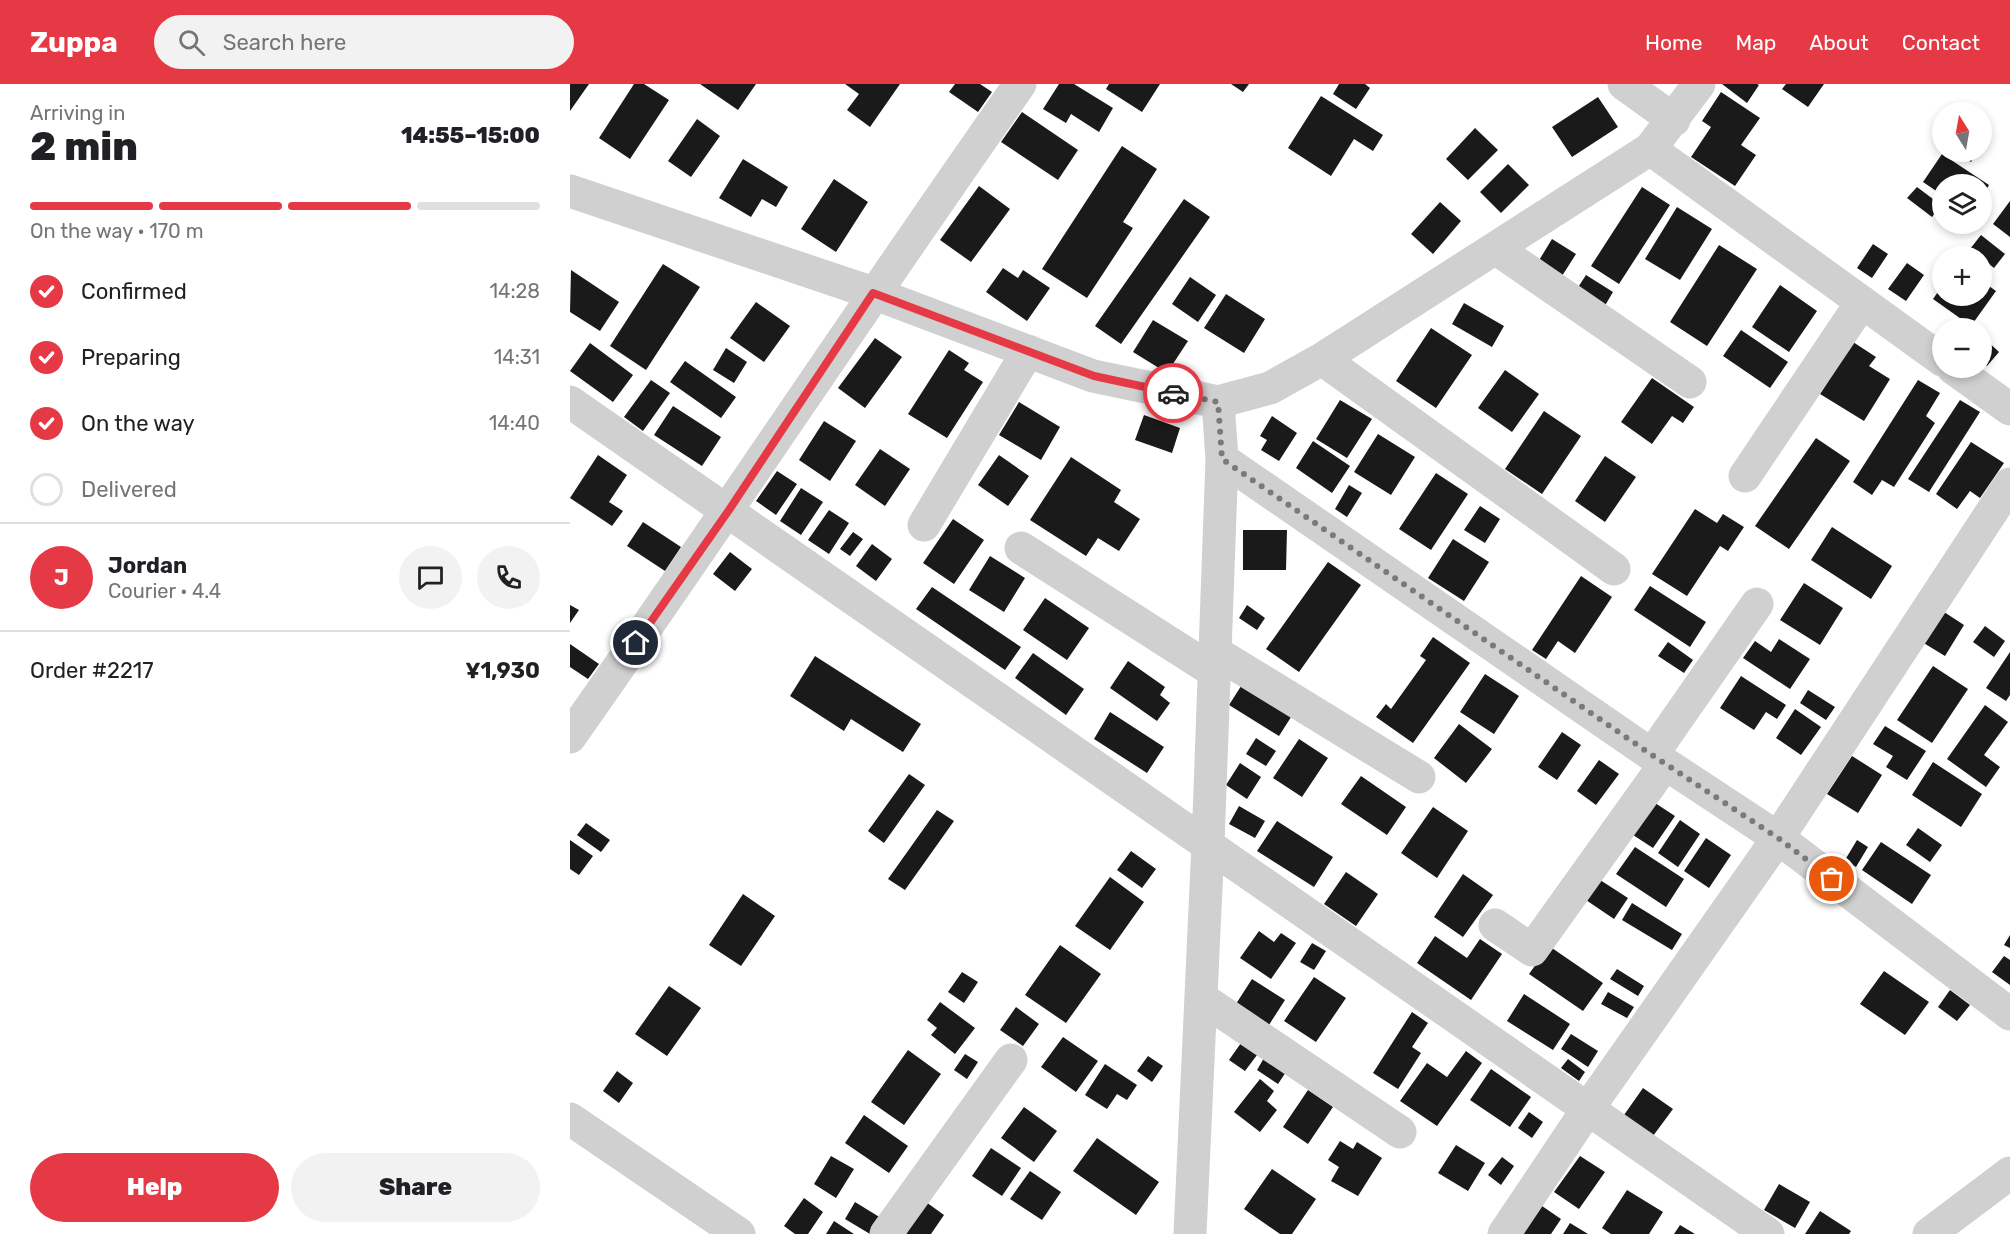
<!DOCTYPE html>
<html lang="en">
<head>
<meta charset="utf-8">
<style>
  body { margin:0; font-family:Rubik,sans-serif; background:#f2f2f2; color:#202124; height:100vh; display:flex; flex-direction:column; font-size:22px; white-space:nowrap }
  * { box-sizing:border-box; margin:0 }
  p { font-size:20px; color:#757577 }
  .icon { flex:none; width:33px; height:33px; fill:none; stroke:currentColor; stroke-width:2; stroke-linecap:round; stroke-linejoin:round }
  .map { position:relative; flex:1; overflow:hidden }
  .sheet { display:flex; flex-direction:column; background:#fff; width:570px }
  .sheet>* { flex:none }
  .needle { width:39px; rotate:349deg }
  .controls { position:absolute; left:1362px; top:18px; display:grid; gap:12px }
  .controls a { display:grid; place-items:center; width:60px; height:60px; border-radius:50%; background:#fff; box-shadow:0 3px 9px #0003; font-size:30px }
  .pin { position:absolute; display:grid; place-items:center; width:51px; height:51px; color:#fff; margin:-26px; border:3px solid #fff; border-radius:50%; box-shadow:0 2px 6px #0007 }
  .courier { position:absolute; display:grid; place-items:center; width:60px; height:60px; margin:-30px; border:4px solid #e63946; border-radius:50%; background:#fff; color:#222; box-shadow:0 2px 8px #0007 }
  .head em { font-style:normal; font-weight:800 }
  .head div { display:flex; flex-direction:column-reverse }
  .head { display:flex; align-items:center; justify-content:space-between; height:102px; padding:0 30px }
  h1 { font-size:39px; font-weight:800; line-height:45px }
  .bar { display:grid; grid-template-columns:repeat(4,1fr); gap:9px 6px; align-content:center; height:72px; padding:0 30px }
  .bar i { height:8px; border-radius:4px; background:#e0e0e0 }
  .bar .active { background:#e63946 }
  .bar p { grid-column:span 4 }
  .line { display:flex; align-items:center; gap:15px; padding:0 30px; border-top:2px solid #e0e0e0 }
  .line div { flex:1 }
  .round { display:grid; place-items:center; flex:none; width:63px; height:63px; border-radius:32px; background:#f2f2f2 }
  ol { padding:0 30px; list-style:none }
  li { display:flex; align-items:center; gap:18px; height:66px }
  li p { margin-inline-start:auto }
  li .icon { padding:6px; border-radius:50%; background:#e63946; color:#fff; stroke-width:4 }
  li:last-child { color:#757577 }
  li i { width:33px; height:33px; border:3px solid #e0e0e0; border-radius:50% }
  .button { display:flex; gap:12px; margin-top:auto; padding:12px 30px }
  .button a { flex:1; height:69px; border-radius:36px; background:#e63946; color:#fff; font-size:24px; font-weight:800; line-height:69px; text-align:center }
  .button a+a { background:#f2f2f2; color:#202124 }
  header { display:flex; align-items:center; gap:36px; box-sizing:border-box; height:84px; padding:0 30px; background:#e63946; color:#fff }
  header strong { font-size:28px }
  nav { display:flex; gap:33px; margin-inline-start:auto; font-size:21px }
  .search { width:420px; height:54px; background:#f2f2f2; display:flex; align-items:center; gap:15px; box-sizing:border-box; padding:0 21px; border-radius:33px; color:#757577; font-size:22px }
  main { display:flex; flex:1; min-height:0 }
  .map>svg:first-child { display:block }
</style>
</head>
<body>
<header>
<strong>Zuppa</strong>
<div class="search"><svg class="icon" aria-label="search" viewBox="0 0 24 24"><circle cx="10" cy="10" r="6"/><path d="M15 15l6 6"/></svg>Search here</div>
<nav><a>Home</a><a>Map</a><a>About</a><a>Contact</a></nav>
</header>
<main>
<section class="sheet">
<div class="head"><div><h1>2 min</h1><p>Arriving in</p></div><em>14:55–15:00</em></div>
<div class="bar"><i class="active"></i><i class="active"></i><i class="active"></i><i></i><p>On the way · 170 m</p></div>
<ol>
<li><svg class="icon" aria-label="check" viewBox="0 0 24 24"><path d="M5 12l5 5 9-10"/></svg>Confirmed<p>14:28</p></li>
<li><svg class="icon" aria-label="check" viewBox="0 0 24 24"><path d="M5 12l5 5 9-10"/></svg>Preparing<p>14:31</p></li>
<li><svg class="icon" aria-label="check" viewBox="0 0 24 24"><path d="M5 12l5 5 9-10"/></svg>On the way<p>14:40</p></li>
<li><i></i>Delivered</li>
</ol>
<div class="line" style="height:108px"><b class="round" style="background:#e63946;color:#fff">J</b><div><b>Jordan</b><p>Courier · 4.4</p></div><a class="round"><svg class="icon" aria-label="chat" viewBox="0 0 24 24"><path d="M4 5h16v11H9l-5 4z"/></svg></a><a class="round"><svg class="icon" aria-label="phone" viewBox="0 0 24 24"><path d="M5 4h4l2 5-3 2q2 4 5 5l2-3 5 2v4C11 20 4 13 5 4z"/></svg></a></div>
<div class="line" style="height:78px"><div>Order #2217</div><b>¥1,930</b></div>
<div class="button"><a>Help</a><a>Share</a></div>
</section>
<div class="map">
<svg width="1440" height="1150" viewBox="0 0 1440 1150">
  <rect width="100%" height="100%" fill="#fff"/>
  <path fill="#1a1a1a" d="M0,0H19L0,27Z
    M64,0H74L99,16L60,75L29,54Z
    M130,0H186L168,26Z
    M275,0H330L300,43L277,26L289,10Z
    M385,0H410L422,8L408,28L379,8Z
    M489,0H504L543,24L529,48L501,30L496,39L473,25Z
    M539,0H590L572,28L536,5Z
    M661,0H679L673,8Z
    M769,0H795L800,4L786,25L763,10Z
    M1152,0H1187L1189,1L1177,19Z
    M1216,0H1254L1238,23L1212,5Z
    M1151,8L1190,34L1171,61L1186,71L1165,102L1121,73L1141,43L1132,37Z
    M751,12L813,51L803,67L784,55L761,92L718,64Z
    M1028,13L1048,43L1002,73L982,43Z
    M452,28L508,66L488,96L431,58Z
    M127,35L150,52L121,93L98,77Z
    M905,44L928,66L898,96L876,75Z
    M552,62L587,85L553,138L563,144L517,214L472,185Z
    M1383,68H1407L1401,78Z
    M1372,70L1419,101L1412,113V100H1372V111L1353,98Z
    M173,75L218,103L206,123L192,115L181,133L149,114Z
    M938,80L959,101L931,129L910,108Z
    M264,95L298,118L266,168L231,145Z
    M409,102L440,125L401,178L370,156Z
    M1072,103L1100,121L1049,200L1021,182Z
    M1347,103L1371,121L1362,133L1337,114Z
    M614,115L640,133L551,260L525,242Z
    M1440,117V153L1423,140Z
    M870,118L891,137L863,170L841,150Z
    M1107,123L1142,145L1110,196L1075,175Z
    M1411,151L1435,170L1424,184L1400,165Z
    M982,155L1006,170L992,192L968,178Z
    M1303,160L1318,170L1302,194L1287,184Z
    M1149,161L1187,185L1137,262L1100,238Z
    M1337,179L1354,191L1336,217L1318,205Z
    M93,180L130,203L76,286L40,262Z
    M433,184L448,194L453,186L480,204L457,237L416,208Z
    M1,186L49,218L30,247L0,228Z
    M1016,191L1043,208L1033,225L1005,208Z
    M620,193L646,211L628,238L602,220Z
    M1412,197L1426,207L1401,242L1363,215L1372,202V212H1412Z
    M1210,201L1247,227L1219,268L1182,243Z
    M656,210L695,235L674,269L634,244Z
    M186,218L220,242L194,278L160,254Z
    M894,219L934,242L922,263L882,240Z
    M583,236L618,257L597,289L563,268Z
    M861,244L902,271L866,324L826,297Z
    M1171,246L1218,278L1200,304L1153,272Z
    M305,254L332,273L295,324L268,304Z
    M1414,254L1429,268L1417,282L1412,277Z
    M1283,258L1306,273L1299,282L1320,295L1294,337L1250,310Z
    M20,259L63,291L43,318L0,287Z
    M156,264L177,278L164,299L143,286Z
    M379,266L399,279L394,286L413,298L377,354L338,330Z
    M115,277L166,313L151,334L100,298Z
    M935,286L969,310L942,348L908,324Z
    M1082,294L1124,323L1113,339L1102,332L1082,360L1051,338Z
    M81,296L100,309L73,347L54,333Z
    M1348,296L1370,309L1356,332L1365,339L1324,403L1312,396L1302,411L1283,398Z
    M770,316L802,335L777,374L746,355Z
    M1390,316L1410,328L1359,408L1338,395Z
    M449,318L490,343L471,376L429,351Z
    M103,322L151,353L132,382L84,351Z
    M974,327L1011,352L972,410L935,385Z
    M574,331L610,344L602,369L565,356Z
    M702,332L727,349L709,377L691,366L697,356L690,352Z
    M254,337L286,357L260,397L229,376Z
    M808,350L845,373L821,411L784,388Z
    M1246,354L1280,377L1219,465L1185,442Z
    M743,357L780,382L762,409L726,384Z
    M1401,358L1434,379L1410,414L1400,407L1387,425L1366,410Z
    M310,365L340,385L315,422L285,401Z
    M28,371L57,391L39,418L53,427L42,442L0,414Z
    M429,371L459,392L438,422L408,401Z
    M1035,372L1066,393L1035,438L1005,417Z
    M501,373L551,406L544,418L570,435L549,467L528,454L516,472L460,436Z
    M207,387L227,400L206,431L186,417Z
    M866,389L898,410L861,466L829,445Z
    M779,401L792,409L777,433L765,425Z
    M231,404L253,418L231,451L210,437Z
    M910,422L930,435L915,459L894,446Z
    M1125,425L1147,439L1153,430L1174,443L1158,467L1150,462L1117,512L1082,490Z
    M259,426L279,439L259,470L238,456Z
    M383,435L414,456L384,500L353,479Z
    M73,438L111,463L95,487L57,462Z
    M1262,443L1322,482L1301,515L1241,476Z
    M673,446H717L716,486H673Z
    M283,448L293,455L280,472L270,465Z
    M883,455L919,478L894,517L858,494Z
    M302,460L322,475L306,497L286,482Z
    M160,468L182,485L165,507L143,490Z
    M420,472L455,494L434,528L399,506Z
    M758,478L791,501L729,588L696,565Z
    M1011,492L1042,513L1005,569L988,557L976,575L962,566Z
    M1234,499L1273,524L1250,561L1210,536Z
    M1080,502L1136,538L1120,563L1064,526Z
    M362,503L451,563L435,586L346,525Z
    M475,514L519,544L497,576L453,546Z
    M0,521L9,526L0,539Z
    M677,521L695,534L687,546L669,534Z
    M1371,526L1394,541L1375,572L1352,558Z
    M1415,542L1435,557L1424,573L1403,558Z
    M863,553L900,579L843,659L806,633L816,620L821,625L856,576L850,572Z
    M1209,555L1240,575L1220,605L1173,574L1185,557L1201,568Z
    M1098,558L1123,576L1114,589L1088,572Z
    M0,560L29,580L18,595L0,583Z
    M1440,568V611L1436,617L1416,604Z
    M463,569L514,605L496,631L445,594Z
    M245,572L351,640L333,668L281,635L274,647L220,612Z
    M558,577L595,603L590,611L600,619L587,637L540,604Z
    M1363,582L1398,605L1362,659L1327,636Z
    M915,590L949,612L924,650L890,628Z
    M1171,592L1216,621L1207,635L1196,628L1184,646L1150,624Z
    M673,599L723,630L709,652L659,621Z
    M1238,606L1265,623L1256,636L1230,619Z
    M1415,621L1438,638L1414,671L1430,683L1416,703L1377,675Z
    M1225,625L1251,643L1231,671L1206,654Z
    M540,628L594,663L577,689L524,655Z
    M889,640L922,665L896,699L864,674Z
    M1315,642L1356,667L1337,696L1316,683L1323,672L1303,660Z
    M992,648L1011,661L987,696L968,683Z
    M686,654L706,667L696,682L676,670Z
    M729,655L758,674L732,713L703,694Z
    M1282,672L1312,691L1288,729L1257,710Z
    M1029,676L1049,690L1026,721L1007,707Z
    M1363,678L1412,710L1391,743L1342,711Z
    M670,679L691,693L677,715L656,701Z
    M339,690L355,701L314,759L298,747Z
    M791,692L836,723L817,751L771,720Z
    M1082,717L1105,732L1083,764L1060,749Z
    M669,722L695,737L685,754L659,740Z
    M863,723L898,747L867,794L831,769Z
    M367,726L384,737L335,806L318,795Z
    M1110,736L1130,750L1108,783L1088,769Z
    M707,737L763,773L744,803L687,767Z
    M16,739L40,756L31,768L7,751Z
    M1348,744L1372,761L1360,778L1336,761Z
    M1136,754L1161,771L1139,804L1114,787Z
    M0,756L23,772L9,791L0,785Z
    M1287,756L1298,763L1286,783L1275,776Z
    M1311,758L1361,791L1342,820L1292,786Z
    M1065,763L1114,795L1096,823L1046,790Z
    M561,767L586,785L572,804L547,786Z
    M776,788L808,810L786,842L754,820Z
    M893,790L923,811L893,853L864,833Z
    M540,793L574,818L540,866L505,842Z
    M1027,794L1058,814L1044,835L1013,814Z
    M173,810L205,832L171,882L139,861Z
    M1062,819L1112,850L1102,866L1052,836Z
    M689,847L704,858L711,849L726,859L701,895L670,874Z
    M1440,851V864L1434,861Z
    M865,852L897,874L910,855L932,870L901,916L847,879Z
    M742,859L756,867L744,886L730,878Z
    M490,861L531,890L496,939L455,911Z
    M979,862L1033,899L1013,927L959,890Z
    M1434,872L1440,876V901L1422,888Z
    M1047,885L1074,902L1068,912L1040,895Z
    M1314,887L1359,918L1335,951L1290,920Z
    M392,888L408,898L394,919L378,908Z
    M744,893L776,914L746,958L714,937Z
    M682,895L715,916L697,944L664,923Z
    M99,902L131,924L97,972L65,950Z
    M1380,906L1400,921L1387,937L1368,923Z
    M1038,908L1064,923L1057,934L1031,920Z
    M954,910L1000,940L983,966L937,937Z
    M370,918L405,944L385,970L361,951L367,944L357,936Z
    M446,923L469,940L453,962L430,946Z
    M842,928L858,939L842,963L851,969L828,1005L803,989Z
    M1001,950L1028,967L1018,983L991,965Z
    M493,953L528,977L506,1008L471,983Z
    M671,959L687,971L675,987L659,976Z
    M338,966L371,990L334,1041L301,1018Z
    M896,967L912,979L867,1042L830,1017L857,979L877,993Z
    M395,970L408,978L397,995L384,986Z
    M578,972L593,982L582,998L567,987Z
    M694,974L716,988L708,1000L687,986Z
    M998,975L1015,988L1009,997L991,984Z
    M535,980L567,1001L557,1016L547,1010L537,1025L515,1011Z
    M921,985L961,1013L940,1043L900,1016Z
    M47,987L63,999L49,1019L33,1007Z
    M690,995L704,1007L697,1017L707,1026L690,1048L664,1028Z
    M1073,1004L1103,1025L1083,1052L1054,1031Z
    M738,1006L763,1023L738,1060L713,1043Z
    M454,1023L487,1047L464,1078L431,1054Z
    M959,1028L973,1038L962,1054L948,1044Z
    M294,1031L338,1062L319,1089L275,1059Z
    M527,1054L589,1098L566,1131L503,1087Z
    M770,1057L783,1065L787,1058L812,1074L788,1112L761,1097L769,1083L758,1076Z
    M886,1061L915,1079L898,1107L868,1089Z
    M421,1064L451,1084L432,1112L402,1092Z
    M261,1072L284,1085L266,1114L244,1100Z
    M1010,1072L1035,1088L1009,1125L984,1108Z
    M932,1073L944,1082L931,1101L918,1091Z
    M702,1085L746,1115L722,1150H710L674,1125Z
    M460,1087L491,1108L472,1136L440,1115Z
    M1209,1100L1240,1118L1225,1144L1194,1126Z
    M1057,1106L1093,1128L1079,1150H1041L1032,1144Z
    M234,1114L253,1128L238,1150H225L214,1142Z
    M285,1118L311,1134L300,1150L275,1135Z
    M356,1118L374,1131L361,1150H336Z
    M972,1122L991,1135L981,1150H953Z
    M1250,1127L1281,1147L1279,1150H1235Z
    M264,1137L284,1150H256Z
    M1000,1139L1018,1150H993Z
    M1110,1141L1125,1150H1104Z"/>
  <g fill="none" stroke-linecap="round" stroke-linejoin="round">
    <path stroke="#d0d0d0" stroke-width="33" d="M1054,0L1104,36
      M1080,65L1372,276
      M0,107L303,209L523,292L648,318L700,304L752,275L1080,65L1129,0
      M925,164L1120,298
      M752,275L1044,485
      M1383,284L1440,325
      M0,318L1198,1150
      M652,375L1082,671L1208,754L1440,930
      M1175,392L1292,218
      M354,441L458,267
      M451,464L645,588
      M645,568L849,693
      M0,653C152,437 298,216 450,0
      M1082,671L1187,520
      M925,841L962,866L1095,680
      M631,914L830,1048
      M0,1035L169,1150
      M316,1150L441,976
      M620,1150L638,760L652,375L648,318
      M934,1150L1017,1026L1208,754L1440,400
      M1359,1150L1440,1089"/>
  </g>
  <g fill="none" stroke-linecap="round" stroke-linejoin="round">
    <path stroke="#7a7a7a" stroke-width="6" stroke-dasharray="0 10.8" d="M603,309L648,318L652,375L1082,671L1208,754L1262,795"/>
    <path stroke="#e63946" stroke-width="8" d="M66,559L159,426L303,209L524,292L603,309"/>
  </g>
</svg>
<div class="controls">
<a><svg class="needle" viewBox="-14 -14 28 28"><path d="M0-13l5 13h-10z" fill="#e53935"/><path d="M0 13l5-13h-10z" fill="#757577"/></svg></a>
<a><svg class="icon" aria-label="layers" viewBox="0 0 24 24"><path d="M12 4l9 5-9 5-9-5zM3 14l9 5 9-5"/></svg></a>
<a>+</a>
<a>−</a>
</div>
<div class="pin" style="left:1262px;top:795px;background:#ea580c"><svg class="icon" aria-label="bag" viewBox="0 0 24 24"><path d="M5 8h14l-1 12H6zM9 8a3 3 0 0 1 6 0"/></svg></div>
<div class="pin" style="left:66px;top:559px;background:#1f2937"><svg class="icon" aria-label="home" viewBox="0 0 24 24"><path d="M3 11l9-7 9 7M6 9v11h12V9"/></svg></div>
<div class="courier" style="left:603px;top:309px"><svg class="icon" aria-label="car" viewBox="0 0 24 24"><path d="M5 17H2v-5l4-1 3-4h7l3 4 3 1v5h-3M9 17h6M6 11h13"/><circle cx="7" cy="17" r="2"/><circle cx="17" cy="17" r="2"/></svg></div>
</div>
</main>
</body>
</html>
